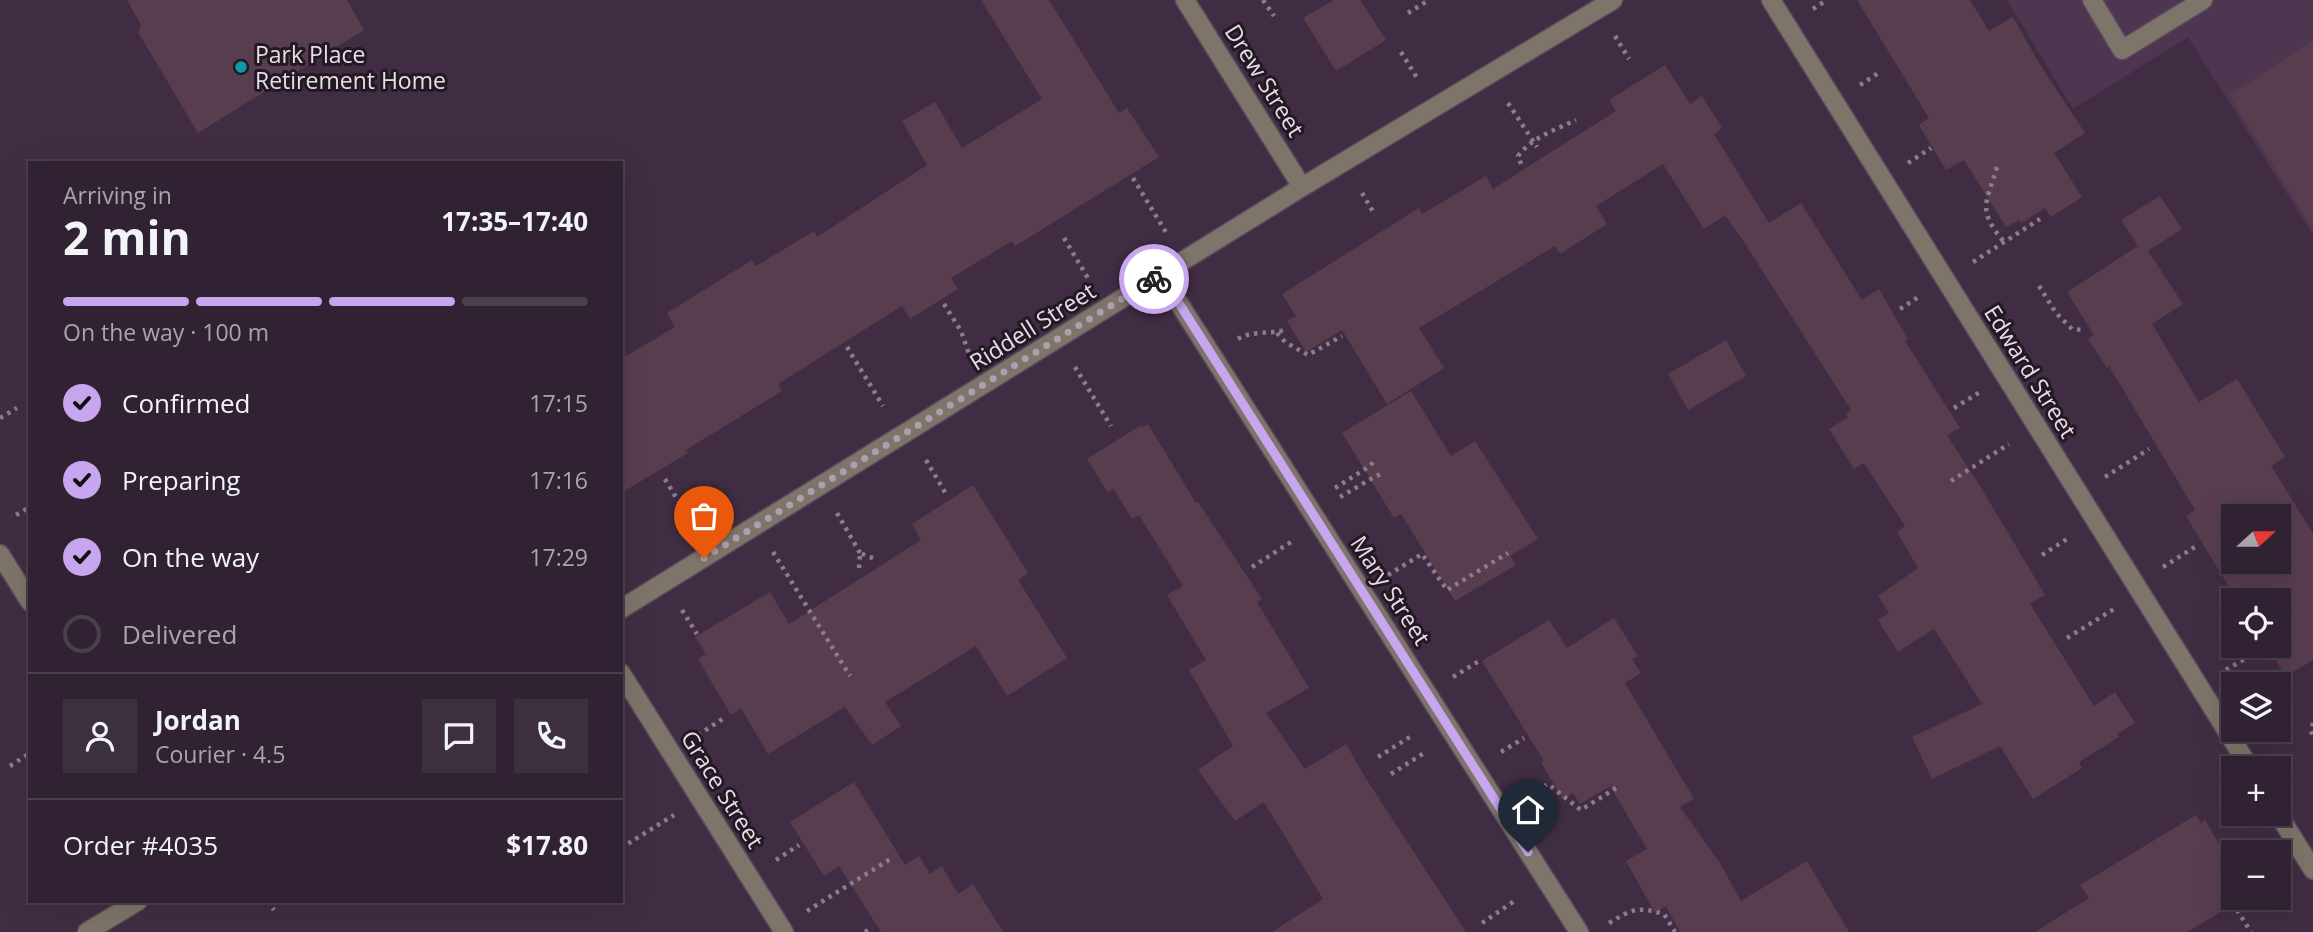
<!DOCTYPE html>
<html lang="en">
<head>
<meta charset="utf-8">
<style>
  body { margin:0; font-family:"Open Sans",sans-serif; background:#3c2f3e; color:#f1f3f6; height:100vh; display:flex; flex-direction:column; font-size:26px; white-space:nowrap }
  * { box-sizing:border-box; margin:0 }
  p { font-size:23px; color:#a8a4ac }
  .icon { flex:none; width:38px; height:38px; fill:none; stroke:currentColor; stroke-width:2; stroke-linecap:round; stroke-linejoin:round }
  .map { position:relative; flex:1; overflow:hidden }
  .sheet { position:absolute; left:28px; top:161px; width:595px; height:742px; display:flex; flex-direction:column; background:#302232; border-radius:0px; box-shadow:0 7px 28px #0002,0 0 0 2px #4b3f4d }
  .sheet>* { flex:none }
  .needle { width:46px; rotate:69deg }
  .buttons { position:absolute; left:2221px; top:504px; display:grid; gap:14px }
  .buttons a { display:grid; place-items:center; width:70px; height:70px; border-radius:0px; background:#302232; box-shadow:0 7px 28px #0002,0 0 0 2px #4b3f4d; font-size:35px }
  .pin { position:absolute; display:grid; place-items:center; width:60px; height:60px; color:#fff; margin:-72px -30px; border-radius:50% 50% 50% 0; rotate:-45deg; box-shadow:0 0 7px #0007 }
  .pin .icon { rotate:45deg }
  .courier { position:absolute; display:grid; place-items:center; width:70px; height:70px; margin:-35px; border:5px solid #c7a6ef; border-radius:50%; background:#fff; color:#222; box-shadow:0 2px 9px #0007 }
  .overview em { font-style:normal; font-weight:700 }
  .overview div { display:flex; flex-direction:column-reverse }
  .overview { display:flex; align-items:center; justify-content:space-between; height:119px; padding:0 35px }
  h1 { font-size:46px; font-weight:700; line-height:52px }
  .bar { display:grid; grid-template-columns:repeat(4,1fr); gap:10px 7px; align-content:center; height:84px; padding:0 35px }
  .bar i { height:9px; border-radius:5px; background:#4b3f4d }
  .bar .current { background:#c7a6ef }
  .bar p { grid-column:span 4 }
  .line { display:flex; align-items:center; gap:18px; padding:0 35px; border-top:2px solid #4b3f4d }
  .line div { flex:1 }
  .round { display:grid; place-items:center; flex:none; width:74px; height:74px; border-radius:0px; background:#3c2f3e }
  ol { padding:0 35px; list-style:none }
  li { display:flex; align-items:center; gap:21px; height:77px }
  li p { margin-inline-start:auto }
  li .icon { padding:7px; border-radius:50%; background:#c7a6ef; color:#111; stroke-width:4 }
  li:last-child { color:#a8a4ac }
  li i { width:38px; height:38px; border:4px solid #4b3f4d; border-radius:50% }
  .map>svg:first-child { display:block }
</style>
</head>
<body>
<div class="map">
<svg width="2313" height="932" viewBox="0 0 2313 932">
  <rect width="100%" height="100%" fill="#402d43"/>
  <path fill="#4e3651" d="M2007,0H2313V235L2188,37L2073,109Z"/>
  <path fill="#583d4e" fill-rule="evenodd" d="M127,0H347L364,30L198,133L138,32L141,25Z
    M981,0H1049L1119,113L1127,108L1159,157L1015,246L1012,241L951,278L958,289L910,319L902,306L778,384L782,391L686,450L688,453L621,493V359L675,327L667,313L752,260L756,266L814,231L817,237L927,165L902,121L935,102L962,148L1042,99Z
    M1334,0H1360L1386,40L1336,71L1303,18Z
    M1857,0H1970L1989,31L2013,17L2039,63L2085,133L2054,153L2082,197L2051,217L2045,208L2021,223L2019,220L2006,227L1964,160L1946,170L1919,125L1929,118Z
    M2313,41V229L2229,95Z
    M1665,65L1690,104L1702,96L1722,128L1714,134L1769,223L1801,203L1862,300L1879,289L1908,339L1905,341L1960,428L1947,435L1983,491L2045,595L2030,604L2094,706L2115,692L2135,723L2117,734L2119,737L2079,762L2082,768L2033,799L2000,746L1932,779L1912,737L1982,704L1934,629L1898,652L1878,620L1889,613L1878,596L1918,568L1897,532L1905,526L1864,463L1854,469L1829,429L1848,417L1846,413L1851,410L1746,245L1725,215L1704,229L1663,164L1596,206L1607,224L1560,254L1555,246L1419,328L1444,368L1387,404L1342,330L1306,352L1287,321L1296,316L1282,294L1419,208L1422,214L1486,176L1493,189L1616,111L1609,100Z
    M2160,196L2182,229L2148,251L2183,304L2152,324L2199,402L2237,379L2285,457L2271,466L2313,533V660L2286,676L2266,646H2278V600H2237L2186,516L2195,510L2109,366L2107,368L2088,339L2094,335L2067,292L2138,246L2121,220ZM2233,516H2278V562H2233Z
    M1726,340L1746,376L1688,410L1668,374Z
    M1411,391L1451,456L1475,441L1538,539L1510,556L1516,565L1455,601L1401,514L1394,518L1342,433Z
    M1148,424L1196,503L1198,502L1262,599L1257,602L1309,688L1266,713L1305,769L1346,744L1365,777L1466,932H1272L1323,899L1264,802L1235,821L1198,770L1233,746L1189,670L1206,660L1167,595L1183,586L1139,515L1132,519L1114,489L1108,493L1087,459L1141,425L1142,427Z
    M973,485L1028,573L1018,580L1067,658L1007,696L976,646L885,702L901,726L872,745L845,707L768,754L741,708L731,715L698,659L706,654L695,637L770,592L789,624L921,540L912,524Z
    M1614,618L1638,656L1632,659L1641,673L1625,683L1694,799L1680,807L1720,863L1741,901L1807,861L1849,932H1680L1666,906L1655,913L1626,861L1647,849L1610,786L1580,804L1573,793L1562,799L1541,762L1544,761L1482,661L1549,620L1567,648Z
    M854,782L905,865L919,856L930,874L942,866L958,894L973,884L1003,932H881L839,866L824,876L790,822Z
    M2196,815L2201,823L2205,820L2233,868V898H2244L2187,932H2035L2089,898L2080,885Z"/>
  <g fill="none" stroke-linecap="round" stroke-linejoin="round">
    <g stroke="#5b495e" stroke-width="21">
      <path id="minor" d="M1185,0L1302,187
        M1771,0L2250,768
        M2092,0L2122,50L2203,0
        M1161,275L1579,932
        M0,554L30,602
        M621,609L1302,187L1613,0
        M621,673L784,932
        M2278,814L2313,870
        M87,932L138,901"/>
    </g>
    <path stroke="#8b7b8d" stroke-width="4.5" stroke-dasharray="3.5 5" stroke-linecap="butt" d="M1263,0L1274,16
      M1813,9L1827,0
      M1408,13L1429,0
      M1615,36L1629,59
      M1401,52L1419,81
      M1860,85L1880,72
      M1508,103L1537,147
      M1908,163L1931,148
      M1521,164L1518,156C1532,137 1555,130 1576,120
      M1997,167C1986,204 1977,210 2004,242
      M1133,178L1167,234
      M1362,193L1375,215
      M1064,238L1089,280
      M1973,262L2040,219
      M2039,286L2056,313L2072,329L2085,330
      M944,304L961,331L969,354
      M1900,309L1920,296
      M1277,333L1285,342L1308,355L1342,336
      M1238,339C1252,330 1271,335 1287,329
      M847,347L883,406
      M1075,367L1111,426
      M1954,408L1980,392
      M0,418L17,408
      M926,460L946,494
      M2105,477L2149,449
      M665,479L692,524
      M1951,481L2009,444
      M1335,488L1370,466L1374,461
      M1340,497L1376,476L1385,473
      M837,513L860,553
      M16,515L30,507
      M773,552L850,676
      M2042,555L2070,537
      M1252,567L1291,542
      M2163,567L2198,545
      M859,568L860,553L875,559
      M1388,575L1422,554L1447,590L1508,553
      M682,610L697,634
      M2067,638L2114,609
      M2226,670L2258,651
      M1453,677L1479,661
      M2313,723L2311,731L2313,736
      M698,735L724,718
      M1501,752L1524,738
      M1378,757L1413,735
      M10,766L30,753
      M1391,774L1424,753
      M1529,795L1548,784L1581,810L1616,788
      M621,848L674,815
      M28,853L30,856
      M776,860L799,845
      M268,901L274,910
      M2237,910L2251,932
      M807,911L892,858
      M1482,923L1516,900
      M1609,923C1633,909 1636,906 1664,914L1675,932
      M865,932L872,927"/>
    <use href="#minor" stroke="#7e756a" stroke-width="18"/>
  </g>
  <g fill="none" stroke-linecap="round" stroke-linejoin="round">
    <path stroke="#ad9faf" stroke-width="7" stroke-dasharray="0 12.6" d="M704,558L1154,279"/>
    <path stroke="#c7a6ef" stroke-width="9" d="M1154,279L1161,275L1528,852"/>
  </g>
  <circle fill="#0f9aa8" stroke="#221923" stroke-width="2.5" cx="241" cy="67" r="7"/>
  <g text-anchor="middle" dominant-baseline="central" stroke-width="6" stroke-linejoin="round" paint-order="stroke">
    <g font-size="23" fill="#e8dce9" stroke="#221923" text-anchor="start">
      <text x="255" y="54">Park Place<tspan x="255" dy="26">Retirement Home</tspan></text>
    </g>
    <g font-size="23" fill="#e8dce9" stroke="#221923">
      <text transform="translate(1265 80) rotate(58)">Drew Street</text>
      <text transform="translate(1032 326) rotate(-32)">Riddell Street</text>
      <text transform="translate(2031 371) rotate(58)">Edward Street</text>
      <text transform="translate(1391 590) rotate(57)">Mary Street</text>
      <text transform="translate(723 789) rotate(58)">Grace Street</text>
    </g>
  </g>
</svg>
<div class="buttons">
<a><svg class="needle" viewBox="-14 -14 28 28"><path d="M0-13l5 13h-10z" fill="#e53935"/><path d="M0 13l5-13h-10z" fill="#a8a4ac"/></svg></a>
<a><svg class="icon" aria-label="locate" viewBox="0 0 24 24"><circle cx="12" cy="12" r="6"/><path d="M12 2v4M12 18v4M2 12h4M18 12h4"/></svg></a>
<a><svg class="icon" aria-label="layers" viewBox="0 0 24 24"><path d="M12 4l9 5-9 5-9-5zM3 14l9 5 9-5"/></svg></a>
<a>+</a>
<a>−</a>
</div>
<div class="pin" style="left:704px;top:558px;background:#ea580c"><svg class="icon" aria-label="bag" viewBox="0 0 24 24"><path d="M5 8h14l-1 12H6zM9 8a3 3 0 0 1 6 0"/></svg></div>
<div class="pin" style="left:1528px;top:852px;background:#1f2937"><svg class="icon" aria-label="home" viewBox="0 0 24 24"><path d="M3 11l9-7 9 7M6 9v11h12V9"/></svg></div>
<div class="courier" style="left:1154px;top:279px"><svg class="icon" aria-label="bike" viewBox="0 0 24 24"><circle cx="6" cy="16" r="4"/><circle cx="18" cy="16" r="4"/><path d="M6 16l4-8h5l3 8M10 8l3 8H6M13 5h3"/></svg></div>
<section class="sheet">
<div class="overview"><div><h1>2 min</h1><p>Arriving in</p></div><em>17:35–17:40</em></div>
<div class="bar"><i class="current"></i><i class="current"></i><i class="current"></i><i></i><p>On the way · 100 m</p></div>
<ol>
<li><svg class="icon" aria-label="check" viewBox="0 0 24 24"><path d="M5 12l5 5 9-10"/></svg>Confirmed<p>17:15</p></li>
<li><svg class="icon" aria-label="check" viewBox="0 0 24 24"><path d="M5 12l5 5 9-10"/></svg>Preparing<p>17:16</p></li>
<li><svg class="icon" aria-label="check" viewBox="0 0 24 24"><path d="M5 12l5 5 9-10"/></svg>On the way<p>17:29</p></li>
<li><i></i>Delivered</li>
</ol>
<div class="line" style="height:126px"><a class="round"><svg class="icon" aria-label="person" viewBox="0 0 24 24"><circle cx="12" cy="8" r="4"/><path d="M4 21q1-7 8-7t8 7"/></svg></a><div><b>Jordan</b><p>Courier · 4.5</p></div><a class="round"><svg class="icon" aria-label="chat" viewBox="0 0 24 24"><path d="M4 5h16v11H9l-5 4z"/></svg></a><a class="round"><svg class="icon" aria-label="phone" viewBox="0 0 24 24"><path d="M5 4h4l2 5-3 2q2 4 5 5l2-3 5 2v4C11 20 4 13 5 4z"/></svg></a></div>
<div class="line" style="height:91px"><div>Order #4035</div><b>$17.80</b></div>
</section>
</div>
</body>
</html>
